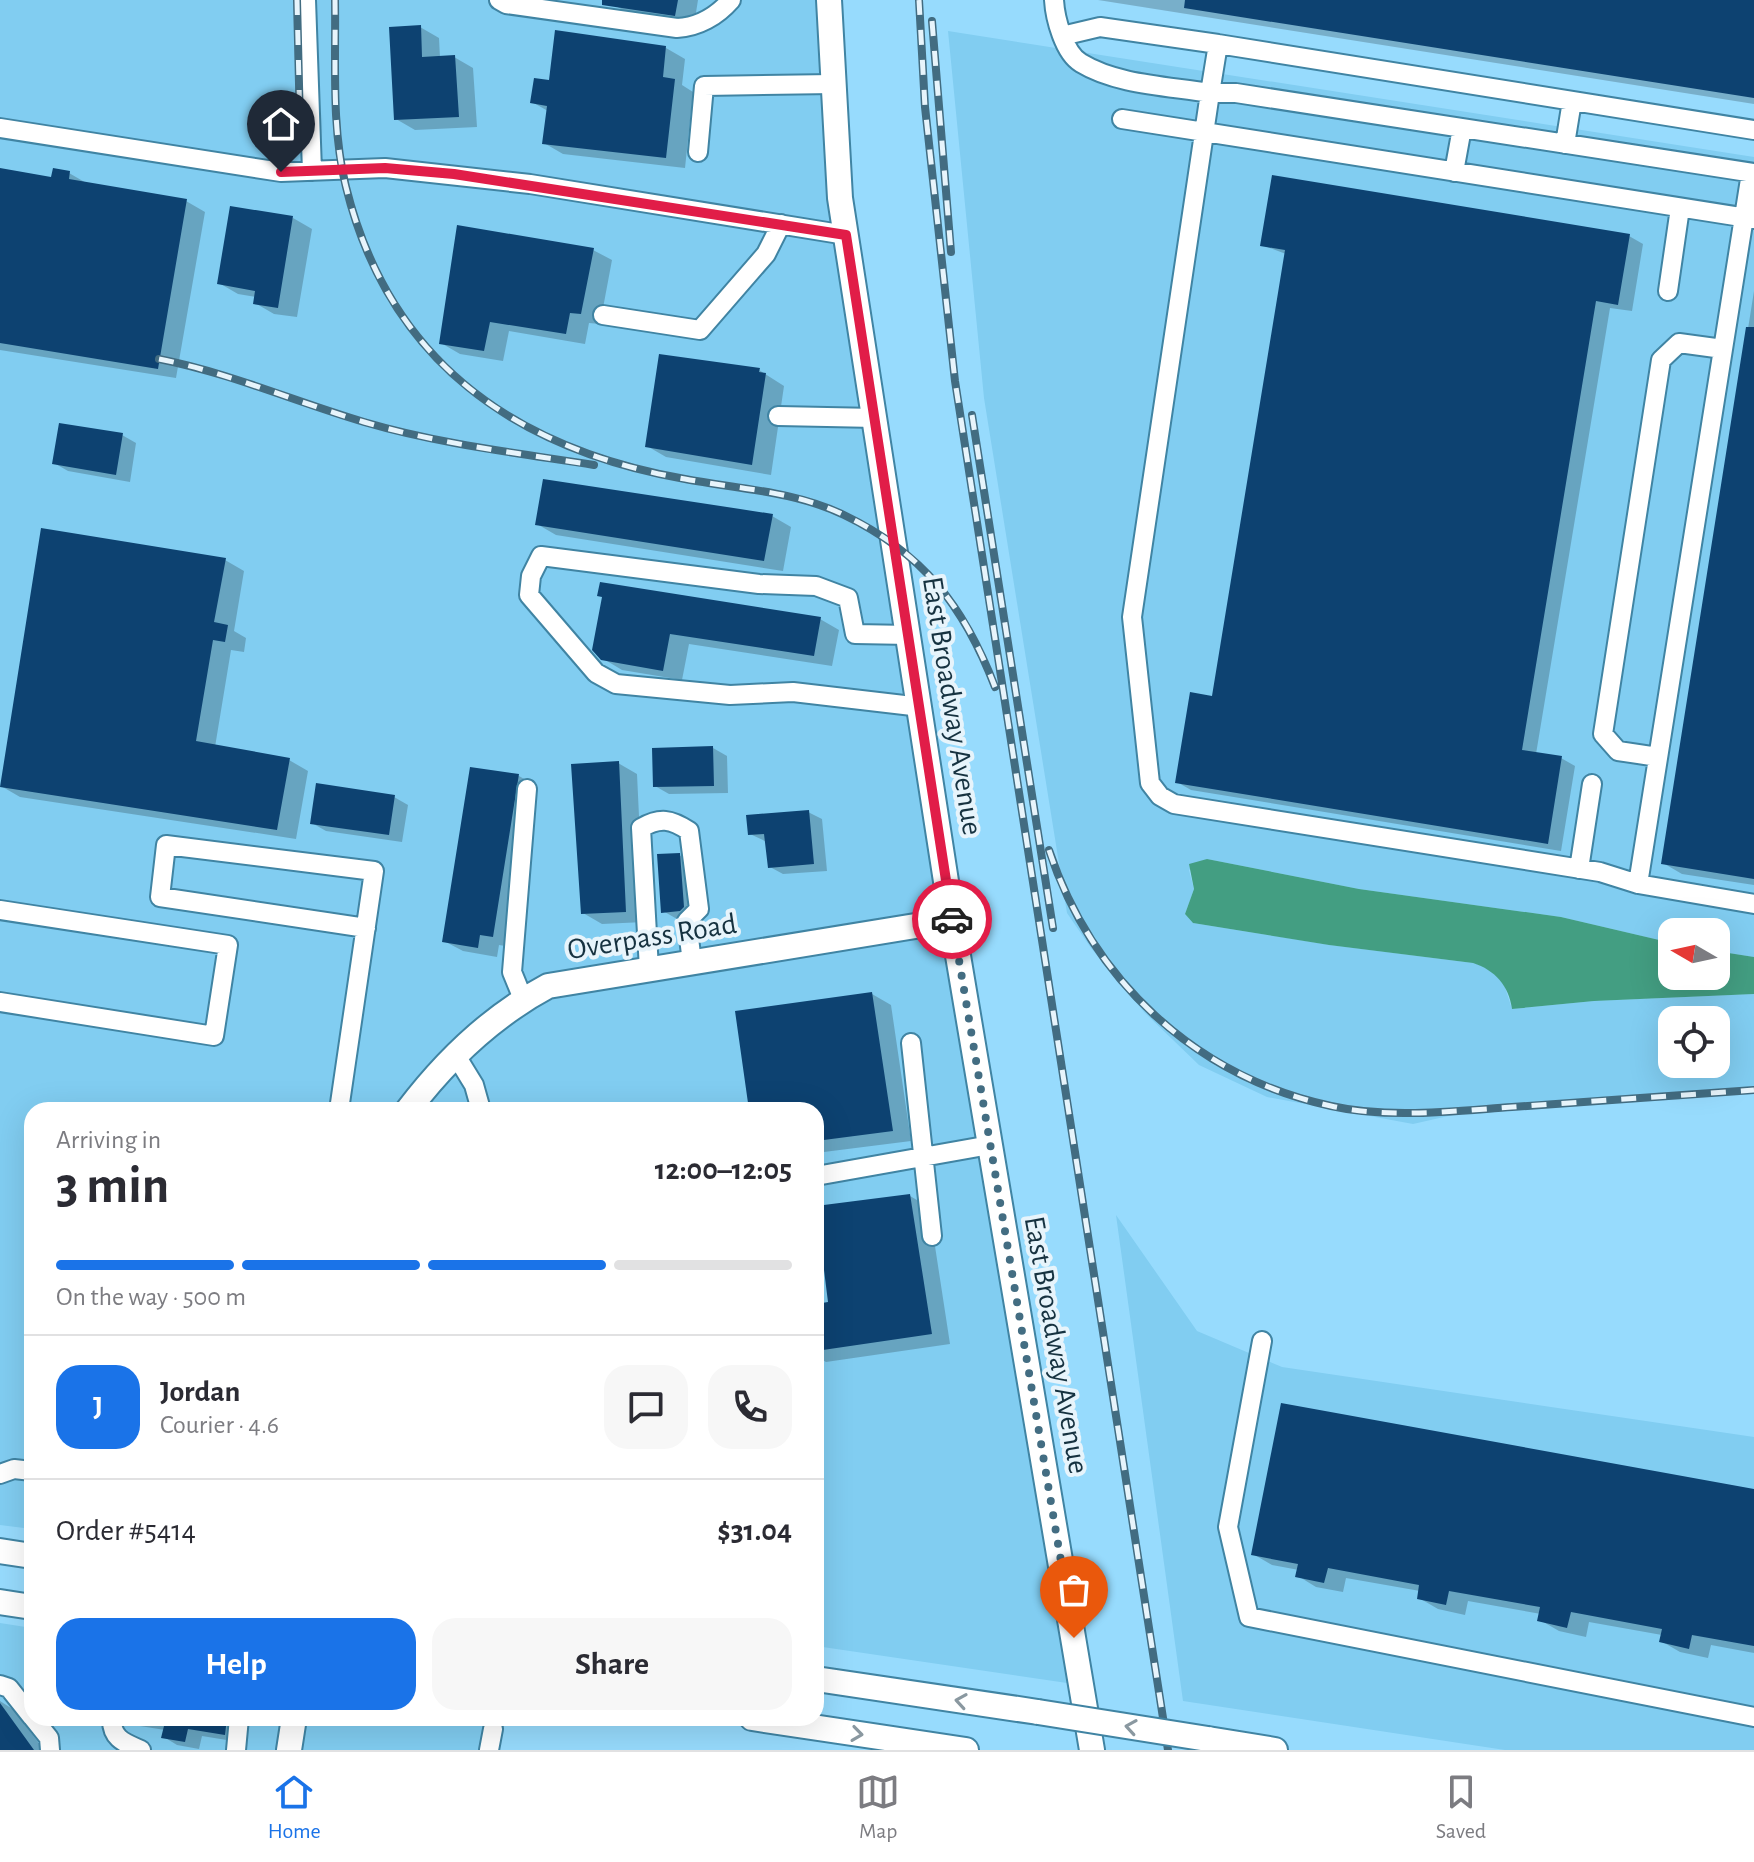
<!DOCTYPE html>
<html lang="en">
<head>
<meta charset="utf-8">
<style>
  body { margin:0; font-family:"Alegreya Sans",sans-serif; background:#f7f7f7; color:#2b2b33; height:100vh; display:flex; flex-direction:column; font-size:30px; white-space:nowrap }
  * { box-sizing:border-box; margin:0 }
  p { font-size:26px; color:#7c7c81 }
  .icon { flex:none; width:44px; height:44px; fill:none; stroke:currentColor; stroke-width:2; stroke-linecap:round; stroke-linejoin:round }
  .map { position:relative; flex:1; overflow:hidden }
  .sheet { position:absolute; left:24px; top:1102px; width:800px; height:624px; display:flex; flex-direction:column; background:#fff; border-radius:24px; box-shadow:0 8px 32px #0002 }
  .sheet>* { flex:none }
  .needle { width:52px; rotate:279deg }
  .controls { position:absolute; left:1658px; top:918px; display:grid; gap:16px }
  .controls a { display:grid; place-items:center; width:72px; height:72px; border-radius:16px; background:#fff; box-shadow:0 8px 32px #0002; font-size:40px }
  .pin { position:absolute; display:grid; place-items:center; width:68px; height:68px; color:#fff; margin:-82px -34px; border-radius:50% 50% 50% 0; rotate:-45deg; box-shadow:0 0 8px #0007 }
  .pin .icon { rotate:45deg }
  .courier { position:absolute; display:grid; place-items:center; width:80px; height:80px; margin:-40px; border:6px solid #e11d48; border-radius:50%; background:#fff; color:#222; box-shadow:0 2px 10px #0007 }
  .headline em { font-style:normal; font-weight:600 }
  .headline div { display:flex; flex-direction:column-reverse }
  .headline { display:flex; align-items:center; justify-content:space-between; height:136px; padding:0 32px }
  h1 { font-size:52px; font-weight:600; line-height:60px }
  .bar { display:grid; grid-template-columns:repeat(4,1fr); gap:12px 8px; align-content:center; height:96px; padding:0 32px }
  .bar i { height:10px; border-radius:6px; background:#e1e1e2 }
  .bar .selected { background:#1a73e8 }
  .bar p { grid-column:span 4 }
  .line { display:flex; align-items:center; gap:20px; padding:0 32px; border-top:2px solid #e1e1e2 }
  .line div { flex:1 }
  .round { display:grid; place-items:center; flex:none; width:84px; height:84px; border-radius:24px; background:#f7f7f7 }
  .primary-button { display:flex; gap:16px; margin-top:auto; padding:16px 32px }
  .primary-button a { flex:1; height:92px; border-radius:24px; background:#1a73e8; color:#fff; font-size:32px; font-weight:600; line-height:92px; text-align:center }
  .primary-button a+a { background:#f7f7f7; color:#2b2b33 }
  .dock { display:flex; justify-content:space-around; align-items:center; height:112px; border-top:2px solid #e1e1e2; background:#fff; font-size:22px; color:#7c7c81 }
  .dock a { display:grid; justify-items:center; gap:4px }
  .dock .selected { color:#1a73e8 }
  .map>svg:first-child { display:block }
</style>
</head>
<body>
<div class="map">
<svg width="1754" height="1750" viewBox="0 0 1754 1750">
  <rect width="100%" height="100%" fill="#97dbfd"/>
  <path fill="#81cdf1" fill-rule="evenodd" d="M0,0H819L941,913L546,977L416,1084L396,1110H32V1529L0,1525Z
    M948,31L1754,157V957L1716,951V932H1672V943L1561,917L1359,889L1207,859L1189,870L1194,889L1185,914L1193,923L1330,945L1473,963L1487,967L1504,984L1512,1009L1594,1001L1754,994V1089L1466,1112L1413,1124L1267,1097L1199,1065L1144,1012L1091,948L1067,913L984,398ZM1672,1020H1716V1064H1672Z
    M944,930L1060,1617L1067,1683L816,1646V1110H420L492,1035L552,994Z
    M1116,1215L1197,1331L1282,1367L1754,1437V1750H1505L1183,1701Z
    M0,1623L32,1628V1718H284L279,1750H0Z
    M304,1718H489L484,1719L479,1750H299Z"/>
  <path fill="#439e82" d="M1207,859L1359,889L1561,917L1672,943V976H1716V951L1754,957V994L1594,1001L1512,1009C1509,986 1495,970 1473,963L1329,945L1193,923L1185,914L1194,889L1189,864Z"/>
  <path fill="#0003" d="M617,0H698L694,25L635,17L616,6Z
    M1754,0V104L1098,0Z
    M420,27L439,38L440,58L454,57L473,68L477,127L415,130L396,119Z
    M666,48L685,59L682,85L693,92L685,168L563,154L544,143L548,111L532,102L550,82Z
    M277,115L286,120L284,137L259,130Z
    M0,170L53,179L69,173L88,184L186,201L205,212L176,378L0,350Z
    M293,218L312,229L297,317L274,314L255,303L256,297L238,294L219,283Z
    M1629,236L1643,244L1632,311L1610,308L1536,754L1561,758L1575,766L1561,851L1191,790L1177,782L1214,698L1286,254L1262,245Z
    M593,250L612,260L600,324L589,323L585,344L509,331L503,361L460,354L441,343Z
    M1754,291V885L1682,874L1663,863Z
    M759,370L784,386L771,475L666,457L647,446Z
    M122,435L136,443L130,482L68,471L54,463Z
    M772,516L791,527L783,571L556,535L537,524Z
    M225,560L244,571L234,631L246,638L244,652L231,650L215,747L289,760L308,771L296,839L20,797L1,786Z
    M603,598L820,619L839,630L832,666L689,644L682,680L622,670L602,658Z
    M713,748L727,756L728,793L669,794L655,786Z
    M618,763L637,774L644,922L602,924L583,913Z
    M472,769L519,776L538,787L511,947L499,945L497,957L463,951L444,941Z
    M394,797L408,805L402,842L326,831L312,823Z
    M808,812L822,819L827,871L783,874L770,867L767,842L750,834Z
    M679,855L693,863L694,918L677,919L663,911Z
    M872,994L891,1005L911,1141L816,1153V1110H751Z
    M910,1196L929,1207L950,1344L826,1362L816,1356V1306L830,1303L816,1208Z
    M1754,1491V1653L1711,1645L1708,1658L1680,1652L1661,1641L1662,1635L1589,1622L1586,1637L1559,1631L1540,1620L1541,1614L1468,1601L1465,1615L1438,1609L1419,1598L1420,1591L1346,1578L1343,1592L1316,1587L1298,1576L1299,1570L1272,1565L1253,1554Z
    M0,1701L14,1710L44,1750H0Z
    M126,1718H245L239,1742L202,1736L199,1749L177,1745L164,1737L165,1730L140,1726Z"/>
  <path fill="#0d4271" d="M602,0H678L675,16L602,5Z
    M1185,0H1754V98L1184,8Z
    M421,25L422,57L455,55L459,117L394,120L389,27Z
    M555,30L666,46L663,77L675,79L666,158L542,144L547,106L530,103L534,78L549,80Z
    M258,112L277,113L276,133L257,132Z
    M0,168L51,177L53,168L70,171L69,179L187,199L158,369L0,343Z
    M1272,175L1630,234L1618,305L1596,301L1522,750L1562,756L1548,844L1175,783L1190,692L1212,696L1285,250L1260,246Z
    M230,206L293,216L278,308L253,304L255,291L217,284Z
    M457,225L594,248L581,314L570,313L566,334L490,322L484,351L439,344Z
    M1746,327H1754V879L1661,864Z
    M659,354L760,368L759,372L766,373L752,465L645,447Z
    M59,423L123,433L116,475L52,464Z
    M543,479L773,514L764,561L535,525Z
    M41,528L226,558L214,622L228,625L225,642L213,640L196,741L290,758L277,830L0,787Z
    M600,582L821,617L814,656L670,634L663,671L601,660L592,650L602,597L597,596Z
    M713,746L714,786L653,787L652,748Z
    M619,761L626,912L581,914L571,764Z
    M470,767L519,774L493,937L480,935L478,948L442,942Z
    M316,783L395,795L389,835L310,824Z
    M809,810L814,864L768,868L764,834L748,835L746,815Z
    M680,853L684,907L680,911L661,913L657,854Z
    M872,992L893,1131L816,1141V1110H749L735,1011Z
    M910,1194L932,1334L816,1351V1304L828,1302L816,1206Z
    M1281,1403L1754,1489V1646L1692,1635L1689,1649L1659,1642L1662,1629L1571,1612L1567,1628L1537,1621L1540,1607L1449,1591L1446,1605L1417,1599L1419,1585L1328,1568L1324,1583L1295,1577L1298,1564L1251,1555Z
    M0,1703L34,1750H0Z
    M166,1718H227L225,1735L188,1729L185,1742L161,1738Z"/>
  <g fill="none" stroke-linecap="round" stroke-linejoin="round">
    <g stroke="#4084a3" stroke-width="22">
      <path id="minor" d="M306,0L312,171
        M499,0L506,4L677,28C698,27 717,16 731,0
        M1054,0C1055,18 1064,53 1081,63C1117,85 1169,86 1210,93L1218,44L1100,27L1062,36
        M1218,44L1754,130
        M1122,119L1754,219
        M0,128L281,172L385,168L530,184L846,235
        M1565,144L1572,101
        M698,152L704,86L834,84
        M1454,172L1462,128
        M1754,173L1236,93H1210L1132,617L1150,783L1160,796L1174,804L1600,872L1638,884L1754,904
        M1668,291L1680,208
        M603,315L700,330L766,254L781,224
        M778,416L876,418
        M910,635L855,634L848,598L816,586L759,584L541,556L531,576L529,595L596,673L616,684L730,695L793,692L921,707
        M1658,757L1618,751L1603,734L1661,360L1679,343L1723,349
        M1579,869L1592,784
        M1638,884L1751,173
        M0,910L228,945L214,1036L0,1002
        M649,969L641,828C660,817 671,819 689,831L699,909L687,921L692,963
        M523,999L512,972L527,789
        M911,1043L932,1236
        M455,1054L474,1085L481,1110
        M339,1110L374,871L166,845L160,897L366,928
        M816,1176L990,1145
        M1262,1341L1228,1527L1249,1617L1754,1717
        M0,1474L14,1469L32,1471
        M0,1685L9,1688L32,1717
        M33,1718L49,1738L50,1750
        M112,1718C111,1739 125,1743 141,1750
        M236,1750L239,1718
        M489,1750L493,1729"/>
    </g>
    <g stroke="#4084a3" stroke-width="28">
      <path id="major" d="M829,0L840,198L952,920L1092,1750
        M408,1110C446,1060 492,1016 548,986L952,920
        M0,1551L32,1556
        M0,1602L32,1607
        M816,1679L1038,1712
        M752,1718L966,1750
        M1208,1739L1275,1750
        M289,1750L294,1718"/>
    </g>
    <use href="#minor" stroke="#fff" stroke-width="18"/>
    <use href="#major" stroke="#fff" stroke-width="24"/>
    <g stroke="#426c81" stroke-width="8">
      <path id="rail" d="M297,0L300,126
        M335,0C336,61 331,127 346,187C389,361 515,449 685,479C738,489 795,491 844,515C923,553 964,606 995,687
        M919,0L925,107L955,381L1168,1750
        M932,21L951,252
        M159,359C230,373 296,402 364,422C439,444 517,453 594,465
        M972,415L1053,928
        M1049,850C1092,980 1196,1077 1331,1106C1389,1119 1454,1111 1512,1107C1593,1101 1673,1096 1754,1090"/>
    </g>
    <use href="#rail" stroke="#e7f4fb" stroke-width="5" stroke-dasharray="15" stroke-linecap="butt"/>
    <g stroke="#4084a3" stroke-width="28" stroke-linecap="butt">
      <path id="major-bridge" d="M1038,1712L1208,1739"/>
    </g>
    <use href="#major-bridge" stroke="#fff" stroke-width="24"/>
  </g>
  <defs><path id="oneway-chevron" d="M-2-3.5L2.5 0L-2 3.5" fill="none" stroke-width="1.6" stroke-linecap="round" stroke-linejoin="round" transform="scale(2)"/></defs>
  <g stroke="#8a98a0">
    <use href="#oneway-chevron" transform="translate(961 1701) rotate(-171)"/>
    <use href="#oneway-chevron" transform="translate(1131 1727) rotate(-171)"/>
    <use href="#oneway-chevron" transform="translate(857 1734) rotate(8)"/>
  </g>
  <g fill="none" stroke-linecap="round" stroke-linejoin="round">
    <path stroke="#436d82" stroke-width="8" stroke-dasharray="0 14.4" d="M952,919L1074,1638"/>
    <path stroke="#e11d48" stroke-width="10" d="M281,172L385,168L454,174L846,235L952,919"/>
  </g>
  <g text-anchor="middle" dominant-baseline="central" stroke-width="8" stroke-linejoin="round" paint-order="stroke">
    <g font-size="30" fill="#163240" stroke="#e7f4fb">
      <text transform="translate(952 706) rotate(81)">East Broadway Avenue</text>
      <text transform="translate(652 937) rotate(-9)">Overpass Road</text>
      <text transform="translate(1056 1345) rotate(80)">East Broadway Avenue</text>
    </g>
  </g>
</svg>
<div class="controls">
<a><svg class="needle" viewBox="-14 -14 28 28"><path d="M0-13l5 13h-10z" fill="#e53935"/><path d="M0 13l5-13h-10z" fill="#7c7c81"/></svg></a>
<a><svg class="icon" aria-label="locate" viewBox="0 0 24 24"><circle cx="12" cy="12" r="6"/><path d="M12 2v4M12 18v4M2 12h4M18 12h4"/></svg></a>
</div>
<div class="pin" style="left:1074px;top:1638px;background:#ea580c"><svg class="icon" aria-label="bag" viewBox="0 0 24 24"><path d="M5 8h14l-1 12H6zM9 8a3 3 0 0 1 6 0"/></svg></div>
<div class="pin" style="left:281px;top:172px;background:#1f2937"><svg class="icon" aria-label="home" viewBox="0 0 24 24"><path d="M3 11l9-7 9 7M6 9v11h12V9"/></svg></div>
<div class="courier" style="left:952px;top:919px"><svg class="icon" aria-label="car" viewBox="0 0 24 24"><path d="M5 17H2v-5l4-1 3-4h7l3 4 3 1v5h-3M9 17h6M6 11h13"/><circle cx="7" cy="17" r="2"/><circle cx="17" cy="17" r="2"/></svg></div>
<section class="sheet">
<div class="headline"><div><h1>3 min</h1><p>Arriving in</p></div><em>12:00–12:05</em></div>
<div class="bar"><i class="selected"></i><i class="selected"></i><i class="selected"></i><i></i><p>On the way · 500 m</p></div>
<div class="line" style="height:144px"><b class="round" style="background:#1a73e8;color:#fff">J</b><div><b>Jordan</b><p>Courier · 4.6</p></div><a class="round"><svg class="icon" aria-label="chat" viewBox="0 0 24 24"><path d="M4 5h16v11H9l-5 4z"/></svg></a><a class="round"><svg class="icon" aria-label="phone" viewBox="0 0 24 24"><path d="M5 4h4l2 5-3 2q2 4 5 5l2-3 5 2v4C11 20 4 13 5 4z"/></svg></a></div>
<div class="line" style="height:104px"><div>Order #5414</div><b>$31.04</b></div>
<div class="primary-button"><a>Help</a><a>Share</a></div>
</section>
</div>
<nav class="dock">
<a class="selected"><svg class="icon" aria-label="home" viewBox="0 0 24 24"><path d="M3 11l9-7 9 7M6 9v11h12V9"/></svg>Home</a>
<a><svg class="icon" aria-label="map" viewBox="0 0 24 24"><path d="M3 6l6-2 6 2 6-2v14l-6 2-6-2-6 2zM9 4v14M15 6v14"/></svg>Map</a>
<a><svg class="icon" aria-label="saved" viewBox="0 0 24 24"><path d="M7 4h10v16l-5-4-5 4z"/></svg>Saved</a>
</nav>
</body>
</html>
